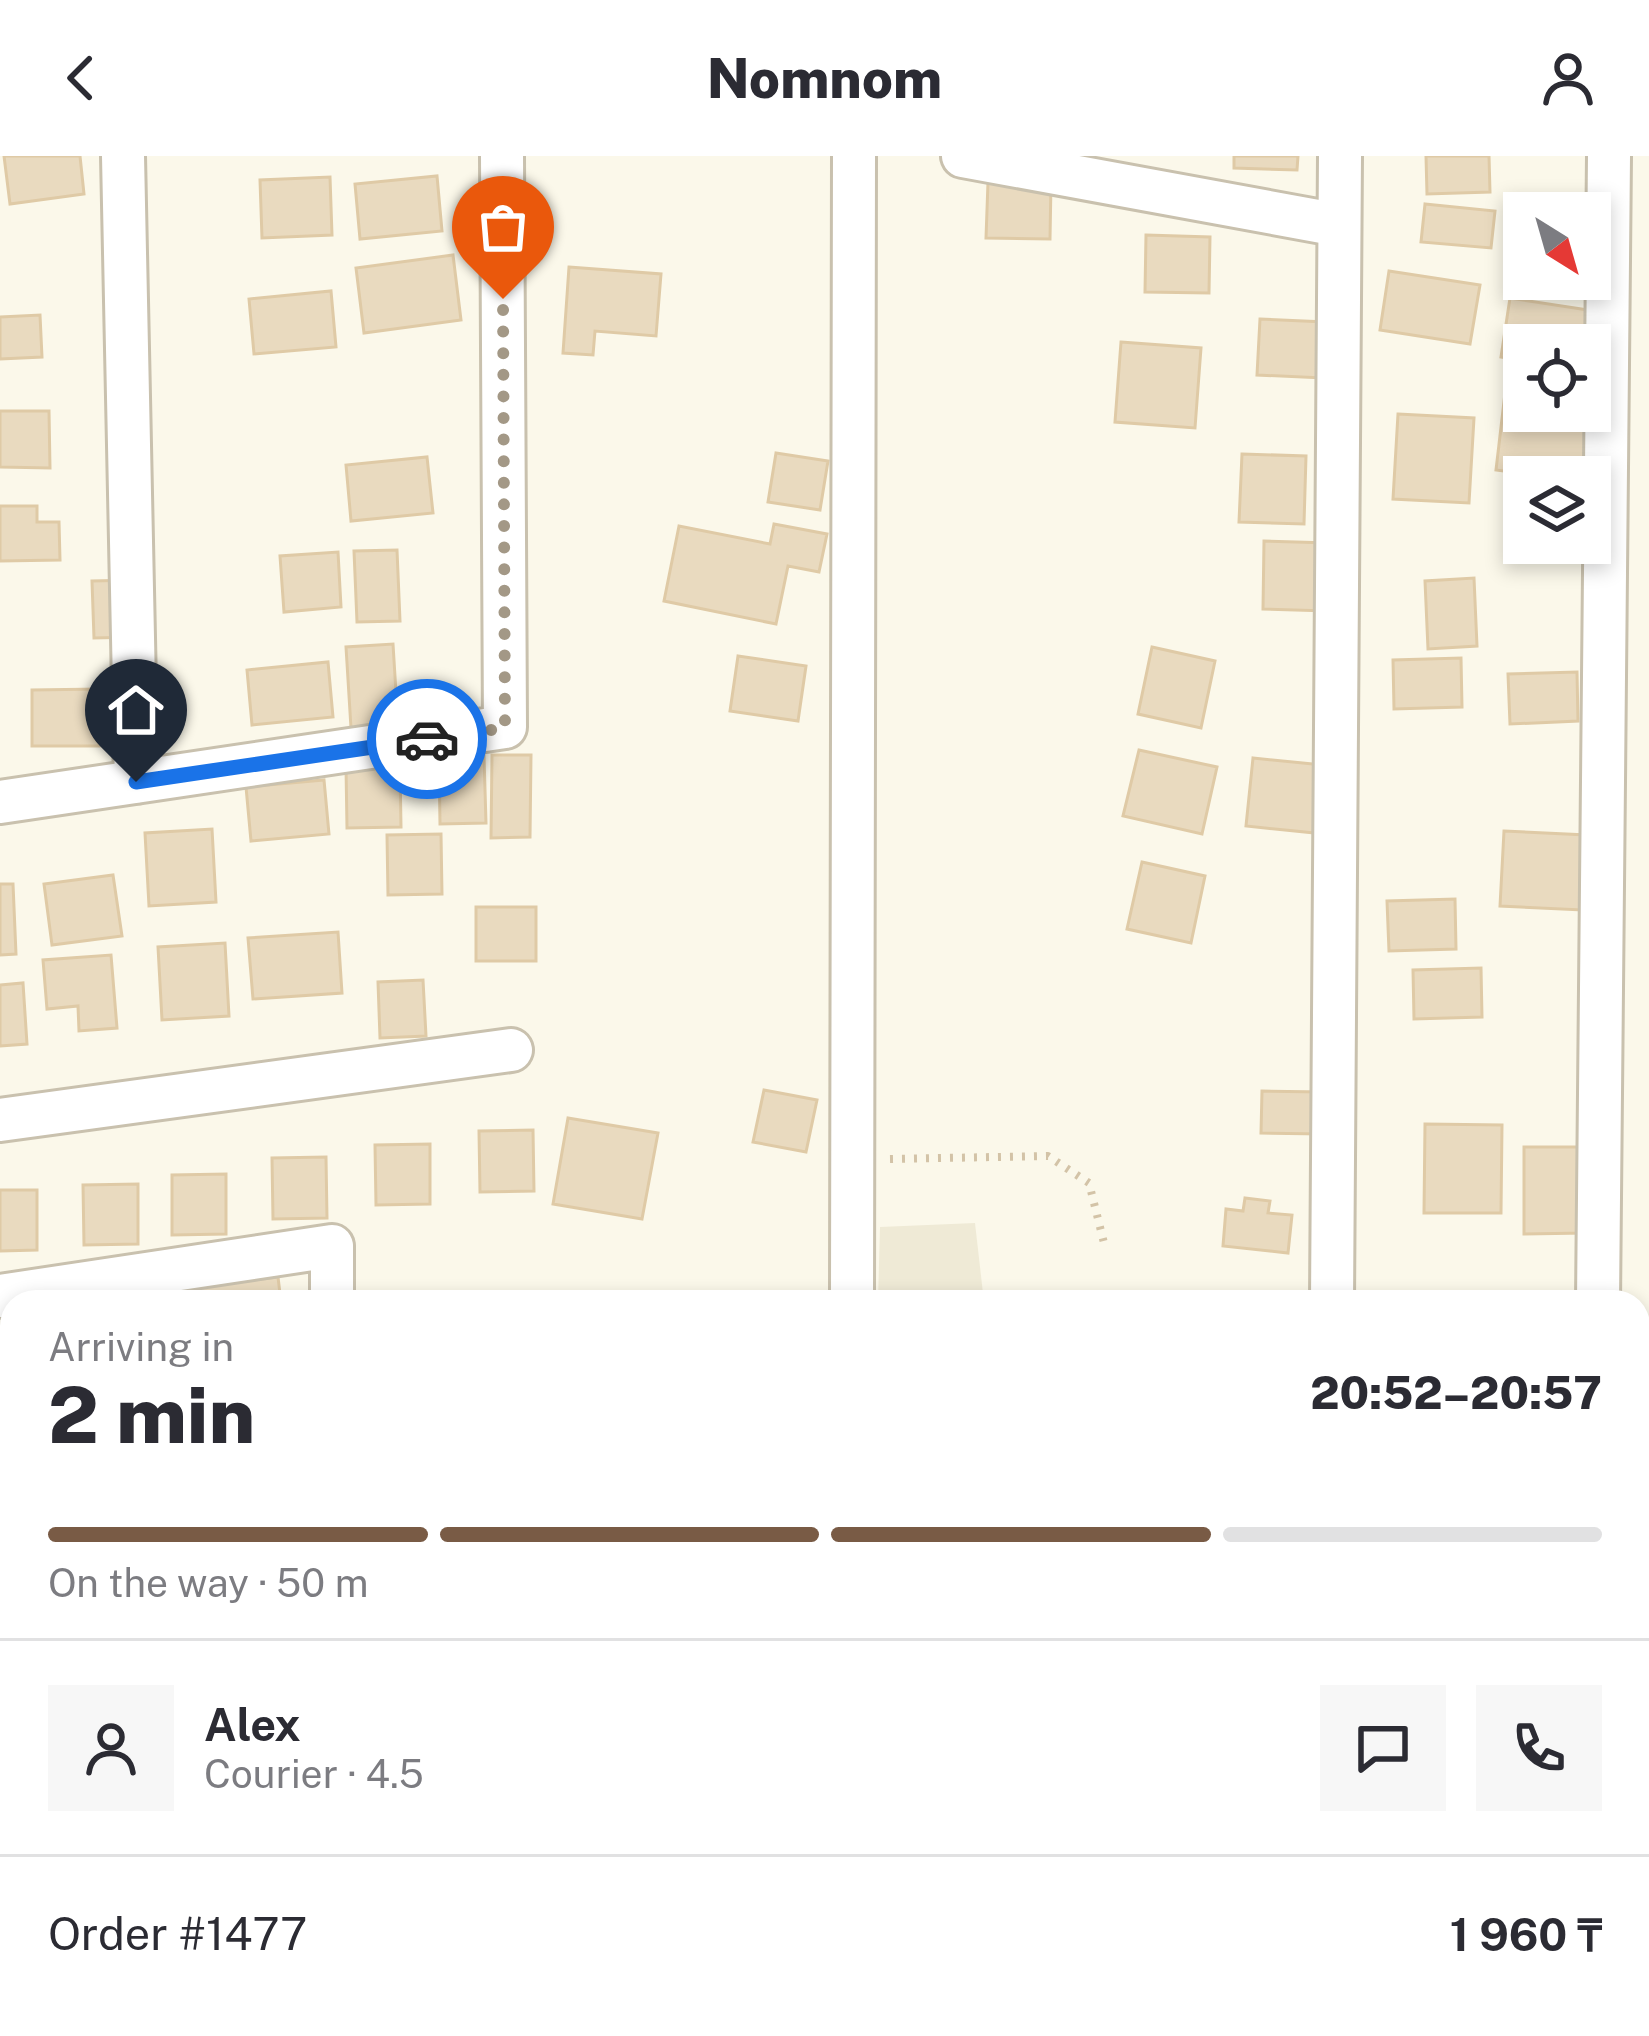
<!DOCTYPE html>
<html lang="en">
<head>
<meta charset="utf-8">
<style>
  body { margin:0; font-family:"Public Sans",sans-serif; background:#f7f7f7; color:#2b2b33; height:100vh; display:flex; flex-direction:column; font-size:45px; white-space:nowrap }
  * { box-sizing:border-box; margin:0 }
  p { font-size:39px; color:#7c7c81 }
  .icon { flex:none; width:66px; height:66px; fill:none; stroke:currentColor; stroke-width:2; stroke-linecap:round; stroke-linejoin:round }
  .map { position:relative; flex:1; overflow:hidden }
  .details { position:absolute; left:0px; top:1134px; width:1650px; height:747px; display:flex; flex-direction:column; background:#fff; border-radius:36px 36px 0 0; box-shadow:0 6px 18px #0003 }
  .details>* { flex:none }
  .needle { width:78px; rotate:143deg }
  .controls { position:absolute; left:1503px; top:36px; display:grid; gap:24px }
  .controls a { display:grid; place-items:center; width:108px; height:108px; border-radius:0px; background:#fff; box-shadow:0 6px 18px #0003; font-size:60px }
  .pin { position:absolute; display:grid; place-items:center; width:102px; height:102px; color:#fff; margin:-123px -51px; border-radius:50% 50% 50% 0; rotate:-45deg; box-shadow:0 0 12px #0007 }
  .pin .icon { rotate:45deg }
  .courier { position:absolute; display:grid; place-items:center; width:120px; height:120px; margin:-60px; border:9px solid #1a73e8; border-radius:50%; background:#fff; color:#222; box-shadow:0 3px 15px #0007 }
  .overview em { font-style:normal; font-weight:800 }
  .overview div { display:flex; flex-direction:column-reverse }
  .overview { display:flex; align-items:center; justify-content:space-between; height:204px; padding:0 48px }
  h1 { font-size:78px; font-weight:800; line-height:90px }
  .bar { display:grid; grid-template-columns:repeat(4,1fr); gap:18px 12px; align-content:center; height:144px; padding:0 48px }
  .bar i { height:15px; border-radius:9px; background:#e1e1e2 }
  .bar .selected { background:#795b45 }
  .bar p { grid-column:span 4 }
  .line { display:flex; align-items:center; gap:30px; padding:0 48px; border-top:3px solid #e1e1e2 }
  .line div { flex:1 }
  .round { display:grid; place-items:center; flex:none; width:126px; height:126px; border-radius:0px; background:#f7f7f7 }
  header { display:flex; justify-content:space-between; align-items:center; height:156px; padding:0 48px; background:#fff; font-size:54px; font-weight:800 }
  .map>svg:first-child { display:block }
</style>
</head>
<body>
<header><svg class="icon" aria-label="back" viewBox="0 0 24 24"><path d="M15 5l-7 7 7 7"/></svg>Nomnom<svg class="icon" aria-label="person" viewBox="0 0 24 24"><circle cx="12" cy="8" r="4"/><path d="M4 21q1-7 8-7t8 7"/></svg></header>
<div class="map">
<svg width="1649" height="1880" viewBox="0 0 1649 1880">
  <rect width="100%" height="100%" fill="#fbf8ea"/>
  <path fill="#efead6" d="M975,1067L984,1146H878L880,1071Z"/>
  <path fill="#e9dabf" stroke="#dfcaa6" stroke-width="3" d="M4,0H80L84,38L10,48Z
    M1234,0H1298L1297,14L1234,12Z
    M1426,0H1489L1490,36L1427,38Z
    M437,20L442,75L360,83L355,28Z
    M330,21L332,79L262,82L260,24Z
    M988,26L1051,27L1050,83L986,82Z
    M1425,48L1495,55L1491,92L1421,86Z
    M1146,79L1210,81L1209,137L1145,136Z
    M453,99L461,164L364,177L356,112Z
    M569,111L661,118L656,180L595,175L593,199L563,197Z
    M1389,115L1480,129L1470,188L1380,174Z
    M331,135L336,191L254,198L249,143Z
    M1510,142L1601,156L1590,189H1524V205L1501,201Z
    M40,159L42,201L0,203V161Z
    M1260,163L1325,166L1323,222L1257,219Z
    M1121,186L1201,192L1195,272L1115,266Z
    M1507,220L1524,222V255H1589L1583,310L1535,304L1534,319L1496,314Z
    M0,255H49L50,312L0,311Z
    M1398,258L1474,262L1469,347L1393,343Z
    M776,297L828,305L820,354L768,346Z
    M1242,298L1306,300L1304,368L1239,366Z
    M427,301L433,357L351,365L346,309Z
    M0,350H37V366H59L60,404L0,405Z
    M774,368L827,378L819,416L788,410L776,468L664,445L679,370L770,388Z
    M1264,385L1329,387L1327,455L1263,453Z
    M397,394L400,465L357,466L354,395Z
    M338,396L341,451L284,456L280,400Z
    M1474,422L1477,490L1428,493L1425,425Z
    M136,424L137,481L94,482L92,425Z
    M393,488L398,569L351,572L346,491Z
    M1152,491L1215,505L1201,572L1138,558Z
    M738,500L806,510L798,565L730,555Z
    M1461,502L1462,551L1394,553L1393,504Z
    M328,506L333,561L252,569L247,514Z
    M1577,516L1578,565L1510,568L1508,518Z
    M99,533V590H32V534Z
    M1139,594L1217,611L1202,678L1123,660Z
    M492,599H531L530,681L491,682Z
    M484,600L486,667L440,668L439,601Z
    M1253,602L1333,610L1325,678L1246,670Z
    M346,611H400L401,671L347,672Z
    M324,624L329,678L251,685L246,631Z
    M212,673L216,746L149,750L145,677Z
    M1504,675L1586,679L1582,754L1500,750Z
    M441,678L442,738L388,739L387,679Z
    M1142,706L1205,720L1191,787L1127,773Z
    M113,719L122,780L52,789L44,728Z
    M0,728H13L16,798L0,799Z
    M1455,743L1456,793L1389,795L1387,745Z
    M476,751H536V805H476Z
    M338,776L342,837L253,843L248,782Z
    M225,787L229,860L162,864L158,791Z
    M111,799L117,872L79,875L78,850L47,853L43,804Z
    M1481,812L1482,861L1414,863L1413,814Z
    M423,824L426,880L380,882L378,826Z
    M23,827L27,888L0,890V829Z
    M764,934L817,944L806,996L753,986Z
    M1262,935L1323,936L1322,978L1261,977Z
    M568,962L658,977L642,1063L553,1048Z
    M1425,968L1502,969L1501,1057H1424Z
    M533,974L534,1035L480,1036L479,975Z
    M430,988V1048L376,1049L375,989Z
    M1524,991H1586L1585,1077L1524,1078Z
    M326,1001L327,1062L273,1063L272,1002Z
    M226,1018V1078L172,1079V1019Z
    M138,1028V1088L84,1089L83,1029Z
    M0,1034H37V1094L0,1095Z
    M1245,1042L1270,1045L1268,1057L1292,1059L1288,1097L1223,1090L1226,1053L1243,1055Z
    M278,1121L281,1146H183L182,1133Z
    M1601,1136V1146H1539V1137Z
    M12,1841V1869H36L37,1880H1L0,1842Z
    M176,1869H246V1880H177Z"/>
  <g fill="none" stroke-linecap="round" stroke-linejoin="round">
    <g stroke="#c9c1ae" stroke-width="48">
      <path id="minor" d="M123,0L136,626
        M963,0L1339,69
        M0,646L505,571L502,0
        M0,964L511,894
        M0,1140L332,1090V1146
        M852,1141L854,0
        M1332,1146L1340,0
        M1598,1146L1609,0
        M1638,1576L1649,1617
        M1638,1677L1649,1673
        M326,1880V1869"/>
    </g>
    <path stroke="#d3c3a7" stroke-width="8" stroke-dasharray="3 9" stroke-linecap="butt" d="M890,1003L1048,1000L1089,1027L1104,1087
      M738,1880L756,1869"/>
    <use href="#minor" stroke="#fff" stroke-width="42"/>
  </g>
  <g fill="none" stroke-linecap="round" stroke-linejoin="round">
    <path stroke="#a39886" stroke-width="12" stroke-dasharray="0 21.6" d="M427,583L505,572L503,143"/>
    <path stroke="#1a73e8" stroke-width="15" d="M136,626L427,583"/>
  </g>
</svg>
<div class="controls">
<a><svg class="needle" viewBox="-14 -14 28 28"><path d="M0-13l5 13h-10z" fill="#e53935"/><path d="M0 13l5-13h-10z" fill="#7c7c81"/></svg></a>
<a><svg class="icon" aria-label="locate" viewBox="0 0 24 24"><circle cx="12" cy="12" r="6"/><path d="M12 2v4M12 18v4M2 12h4M18 12h4"/></svg></a>
<a><svg class="icon" aria-label="layers" viewBox="0 0 24 24"><path d="M12 4l9 5-9 5-9-5zM3 14l9 5 9-5"/></svg></a>
</div>
<div class="pin" style="left:503px;top:143px;background:#ea580c"><svg class="icon" aria-label="bag" viewBox="0 0 24 24"><path d="M5 8h14l-1 12H6zM9 8a3 3 0 0 1 6 0"/></svg></div>
<div class="pin" style="left:136px;top:626px;background:#1f2937"><svg class="icon" aria-label="home" viewBox="0 0 24 24"><path d="M3 11l9-7 9 7M6 9v11h12V9"/></svg></div>
<div class="courier" style="left:427px;top:583px"><svg class="icon" aria-label="car" viewBox="0 0 24 24"><path d="M5 17H2v-5l4-1 3-4h7l3 4 3 1v5h-3M9 17h6M6 11h13"/><circle cx="7" cy="17" r="2"/><circle cx="17" cy="17" r="2"/></svg></div>
<section class="details">
<div class="overview"><div><h1>2 min</h1><p>Arriving in</p></div><em>20:52–20:57</em></div>
<div class="bar"><i class="selected"></i><i class="selected"></i><i class="selected"></i><i></i><p>On the way · 50 m</p></div>
<div class="line" style="height:216px"><a class="round"><svg class="icon" aria-label="person" viewBox="0 0 24 24"><circle cx="12" cy="8" r="4"/><path d="M4 21q1-7 8-7t8 7"/></svg></a><div><b>Alex</b><p>Courier · 4.5</p></div><a class="round"><svg class="icon" aria-label="chat" viewBox="0 0 24 24"><path d="M4 5h16v11H9l-5 4z"/></svg></a><a class="round"><svg class="icon" aria-label="phone" viewBox="0 0 24 24"><path d="M5 4h4l2 5-3 2q2 4 5 5l2-3 5 2v4C11 20 4 13 5 4z"/></svg></a></div>
<div class="line" style="height:156px"><div>Order #1477</div><b>1 960 ₸</b></div>
</section>
</div>
</body>
</html>
